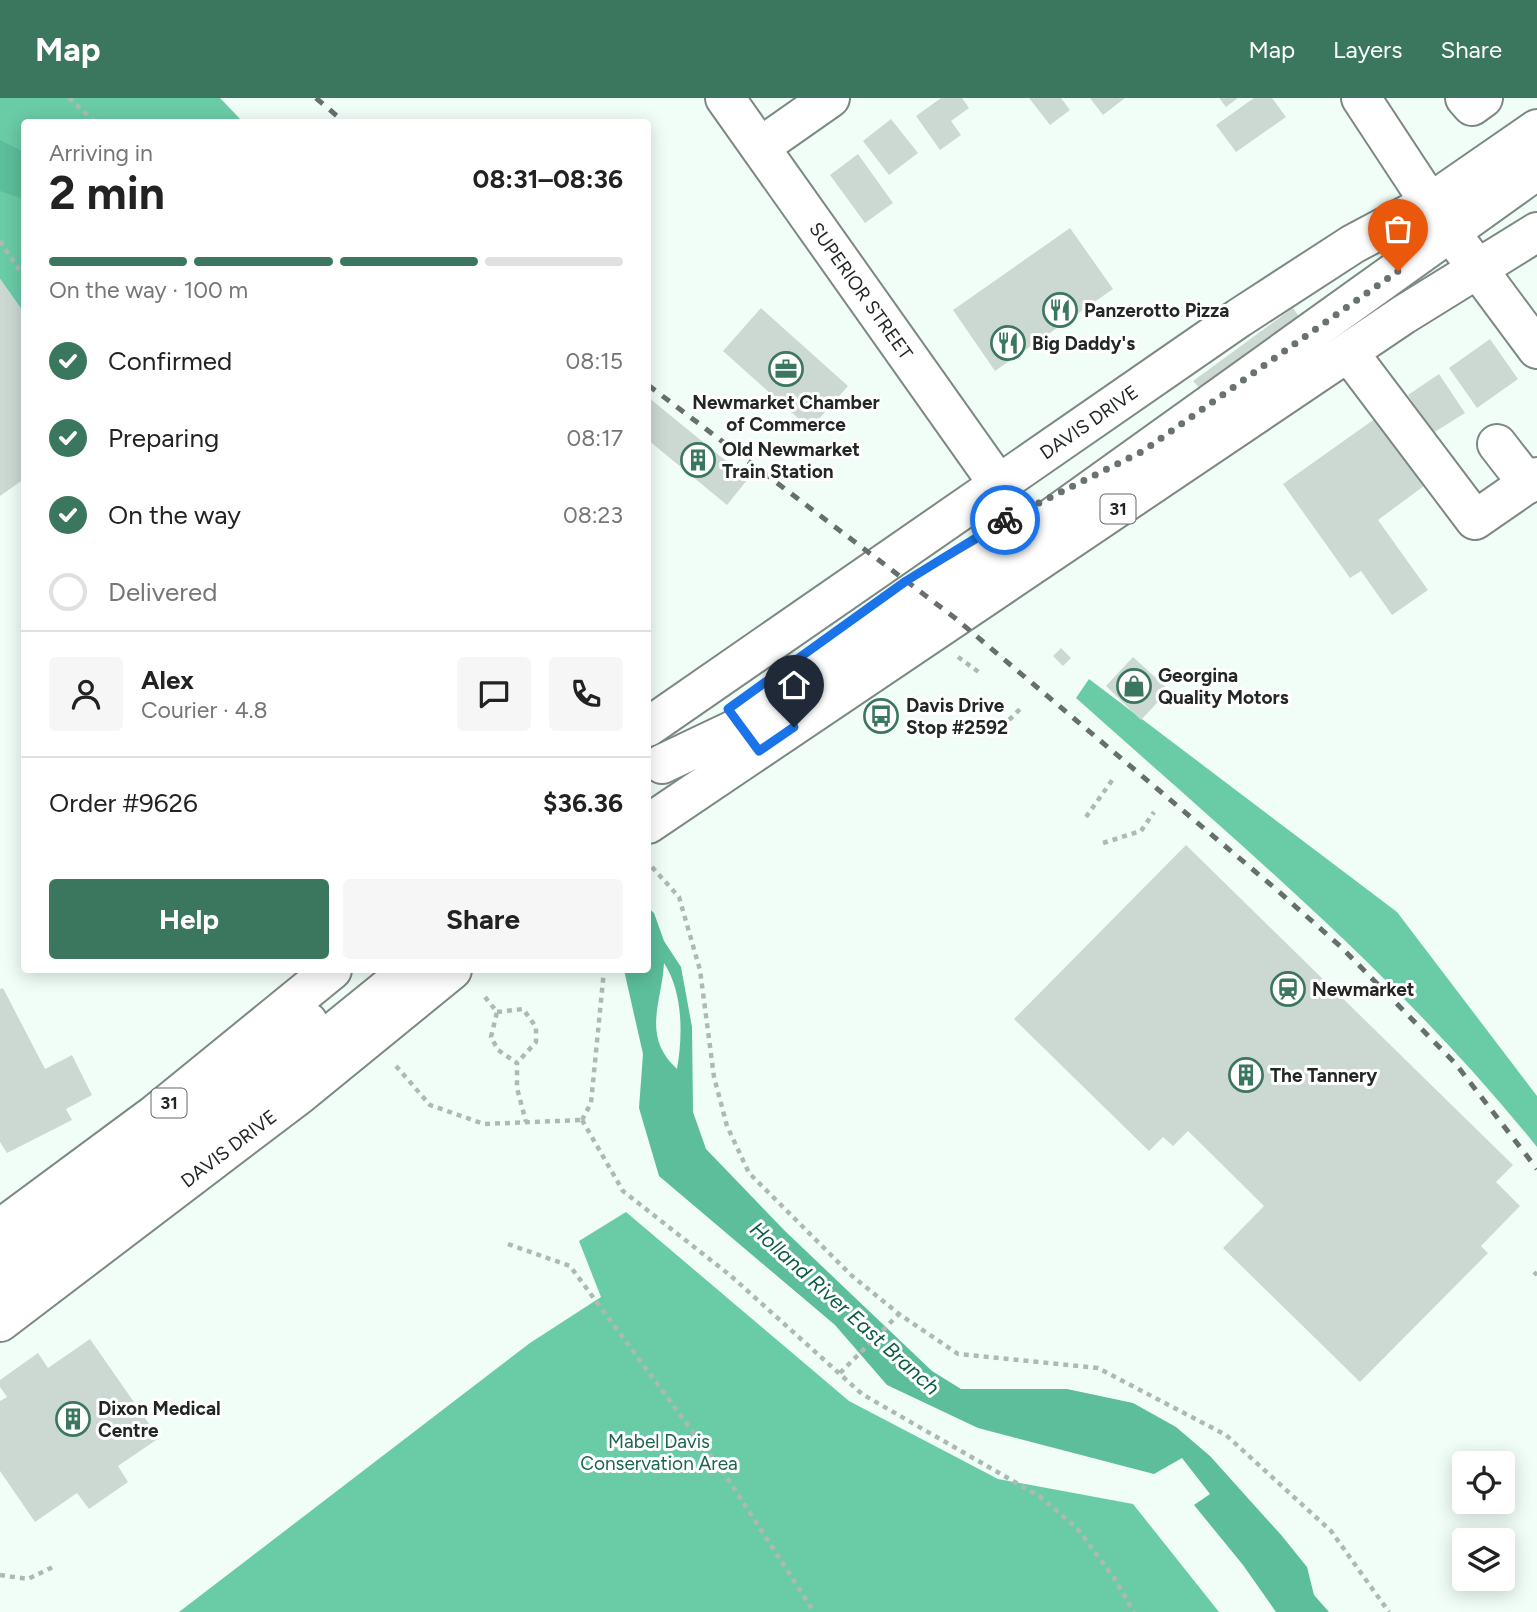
<!DOCTYPE html>
<html lang="en">
<head>
<meta charset="utf-8">
<style>
  body { margin:0; font-family:Figtree,sans-serif; background:#f6f6f6; color:#222; height:100vh; display:flex; flex-direction:column; font-size:26px; white-space:nowrap }
  * { box-sizing:border-box; margin:0 }
  p { font-size:23px; color:#767676 }
  .icon { flex:none; width:38px; height:38px; fill:none; stroke:currentColor; stroke-width:2; stroke-linecap:round; stroke-linejoin:round }
  .map { position:relative; flex:1; overflow:hidden }
  .side { position:absolute; left:21px; top:21px; width:630px; height:854px; display:flex; flex-direction:column; background:#fff; border-radius:7px; box-shadow:0 4px 18px #0003 }
  .side>* { flex:none }
  .fabs { position:absolute; left:1452px; top:1353px; display:grid; gap:14px }
  .fabs a { display:grid; place-items:center; width:63px; height:63px; border-radius:7px; background:#fff; box-shadow:0 4px 18px #0003; font-size:35px }
  .pin { position:absolute; display:grid; place-items:center; width:60px; height:60px; color:#fff; margin:-72px -30px; border-radius:50% 50% 50% 0; rotate:-45deg; box-shadow:0 0 7px #0007 }
  .pin .icon { rotate:45deg }
  .courier { position:absolute; display:grid; place-items:center; width:70px; height:70px; margin:-35px; border:5px solid #1a73e8; border-radius:50%; background:#fff; color:#222; box-shadow:0 2px 9px #0007 }
  .summary em { font-style:normal; font-weight:700 }
  .summary div { display:flex; flex-direction:column-reverse }
  .summary { display:flex; align-items:center; justify-content:space-between; height:119px; padding:0 28px }
  h1 { font-size:46px; font-weight:700; line-height:52px }
  .bar { display:grid; grid-template-columns:repeat(4,1fr); gap:10px 7px; align-content:center; height:84px; padding:0 28px }
  .bar i { height:9px; border-radius:5px; background:#e0e0e0 }
  .bar .on { background:#3b765f }
  .bar p { grid-column:span 4 }
  .line { display:flex; align-items:center; gap:18px; padding:0 28px; border-top:2px solid #e0e0e0 }
  .line div { flex:1 }
  .round { display:grid; place-items:center; flex:none; width:74px; height:74px; border-radius:7px; background:#f6f6f6 }
  ol { padding:0 28px; list-style:none }
  li { display:flex; align-items:center; gap:21px; height:77px }
  li p { margin-inline-start:auto }
  li .icon { padding:7px; border-radius:50%; background:#3b765f; color:#fff; stroke-width:4 }
  li:last-child { color:#767676 }
  li i { width:38px; height:38px; border:4px solid #e0e0e0; border-radius:50% }
  .primary-button { display:flex; gap:14px; margin-top:auto; padding:14px 28px }
  .primary-button a { flex:1; height:80px; border-radius:7px; background:#3b765f; color:#fff; font-size:28px; font-weight:700; line-height:80px; text-align:center }
  .primary-button a+a { background:#f6f6f6; color:#222 }
  header { display:flex; align-items:center; gap:42px; box-sizing:border-box; height:98px; padding:0 35px; background:#3b765f; color:#fff }
  header strong { font-size:33px }
  nav { display:flex; gap:38px; margin-inline-start:auto; font-size:24px }
  .map>svg:first-child { display:block }
</style>
</head>
<body>
<header>
<strong>Map</strong>
<nav><a>Map</a><a>Layers</a><a>Share</a></nav>
</header>
<div class="map">
<svg width="1537" height="1514" viewBox="0 0 1537 1514">
  <rect width="100%" height="100%" fill="#f1fef8"/>
  <path fill="#6acba7" d="M0,0H220L243,24H24V215L0,181Z
    M1089,581L1397,814L1537,998V1049C1401,880 1237,744 1076,600Z
    M626,1114L849,1303L998,1381L1133,1406L1219,1514H179L530,1245L601,1199L579,1143Z"/>
  <path fill="#5cbe9a" fill-rule="evenodd" d="M0,42L24,54V101L0,93Z
    M648,810L654,815L664,843L681,869L692,929L693,1014L706,1051L785,1133L932,1273L961,1291H1067L1133,1305L1176,1329L1210,1358L1282,1438L1307,1469L1314,1497L1329,1514H1276L1243,1467L1194,1407L1210,1396L1182,1360L1154,1376L978,1330L887,1287L835,1227L659,1078L639,1010L643,956L624,872H648ZM664,865C683,894 683,937 677,971C641,938 662,905 664,865Z"/>
  <path fill="#ccd9d3" d="M941,0H962L969,10L951,23L961,37L940,52L916,18Z
    M1029,0H1061L1070,12L1050,27Z
    M1090,0H1125L1103,17Z
    M1219,0H1238L1226,9Z
    M1254,0H1272L1286,19L1236,54L1216,27Z
    M891,21L918,55L889,77L863,43Z
    M858,56L893,105L865,125L830,77Z
    M1070,130L1113,191L995,273L953,212Z
    M0,181L24,215V381L0,398Z
    M761,210L848,288L810,331L723,253Z
    M1293,210L1304,225L1207,298L1193,283Z
    M1490,241L1518,281L1477,310L1449,270Z
    M1439,276L1465,315L1433,335L1408,297Z
    M648,299L748,381L727,407L648,342Z
    M1376,320L1424,388L1378,422L1428,492L1392,517L1361,473L1350,480L1283,386Z
    M1061,550L1071,560L1063,568L1053,558Z
    M1133,559L1169,592L1141,622L1106,588Z
    M1186,747L1513,1067L1496,1084L1520,1108L1481,1148L1488,1155L1360,1284L1223,1150L1264,1108L1188,1033L1173,1048L1163,1039L1149,1053L1014,921Z
    M3,890L45,971L72,957L92,997L66,1011L72,1022L7,1055L0,1044V891Z
    M90,1241L159,1340L118,1368L128,1384L89,1411L77,1395L35,1424L0,1373V1303L7,1299L0,1289V1282L38,1255L48,1270Z"/>
  <g fill="none" stroke-linecap="round" stroke-linejoin="round">
    <g stroke="#7d8883" stroke-width="42">
      <g id="minor">
        <path id="s1" d="M725,0L999,387"/>
        <path d="M1465,0L1472,8L1483,0"/>
        <path d="M760,49L830,0"/>
        <path d="M1349,255L1475,422L1537,379"/>
        <path d="M1497,346L1528,386"/>
        <path d="M662,666L740,629L926,497L1021,442L1537,72"/>
        <path d="M0,1161L308,924"/>
        <path d="M0,1197L176,1062L410,872"/>
      </g>
    </g>
    <g stroke="#7d8883" stroke-width="42">
      <g id="major">
        <path d="M1361,0L1430,105"/>
        <path d="M1451,135L1537,251"/>
        <path id="s2" d="M648,629L1239,220L1353,146L1430,105L1537,31"/>
        <path d="M648,726L1403,217L1537,134"/>
        <path d="M0,1131L154,1017L332,872"/>
        <path id="s3" d="M0,1224L300,996L452,872"/>
      </g>
    </g>
    <path stroke="#afb9b4" stroke-width="4.5" stroke-dasharray="5 5" stroke-linecap="butt" d="M69,0L95,24
      M0,143L24,179
      M958,559L980,575
      M995,636L1022,609
      M1086,719L1113,681
      M1103,745L1141,733L1154,714
      M652,769L679,799L700,872L714,979L727,1028L749,1075L851,1177L899,1216L958,1256L1098,1270L1226,1337L1331,1433L1389,1514
      M485,899L497,914L491,939L498,952L517,965V990L526,1024
      M497,914L523,911L536,929V944L517,965
      M396,968L430,1007L484,1026L582,1022
      M582,1022L623,1093L731,1178L862,1296L1039,1398L1077,1430L1114,1480L1134,1514
      M582,1022L591,1005L604,872
      M508,1146L570,1168L730,1384L814,1514
      M1534,1177L1537,1174
      M840,1275L899,1216
      M0,1477L28,1481L55,1468"/>
    <use href="#minor" stroke="#fff" stroke-width="38"/>
    <use href="#major" stroke="#fff" stroke-width="38"/>
    <path stroke="#676e6b" stroke-width="5" stroke-dasharray="9 9" stroke-linecap="butt" d="M316,0L344,24
      M648,287L955,520L1277,792L1341,849L1455,965L1537,1071"/>
  </g>
  <g fill="none" stroke-linecap="round" stroke-linejoin="round">
    <path stroke="#6a726f" stroke-width="7" stroke-dasharray="0 12.6" d="M1005,422L1143,353L1398,173"/>
    <path stroke="#1a73e8" stroke-width="9" d="M794,629L759,653L728,611L906,483L1005,422"/>
  </g>
  <defs>
    <g id="restaurant-ring" transform="scale(1.75)"><circle r="9.5" fill="#fff" stroke="#3b765f" stroke-width="1.5"/><path d="M-5-6h1v4h1v-4h1v4h1v-4h1v5L-1.5 .5V6h-2V.5L-5-1ZM5-6V6H3V1.5H1.5Q1.5-4 5-6Z" fill="#3b765f"/></g>
    <g id="office-ring" transform="scale(1.75)"><circle r="9.5" fill="#fff" stroke="#3b765f" stroke-width="1.5"/><path d="M-6-3h4V-5.5h4V-3h4V5H-6ZM-1-4.5V-3h2v-1.5ZM-6 0V1H6V0Z" fill="#3b765f"/></g>
    <g id="building-ring" transform="scale(1.75)"><circle r="9.5" fill="#fff" stroke="#3b765f" stroke-width="1.5"/><path d="M-4-6H4V6H1V3H-1V6H-4ZM-2.5-4.3h1.7v1.8h-1.7ZM.8-4.3h1.7v1.8H.8ZM-2.5-1h1.7V.8h-1.7ZM.8-1h1.7V.8H.8Z" fill="#3b765f"/></g>
    <g id="shop-ring" transform="scale(1.75)"><circle r="9.5" fill="#fff" stroke="#3b765f" stroke-width="1.5"/><path d="M-5-2.5h2.3a2.7 3.5 0 0 1 5.4 0H5L5.5 6h-11ZM-1.5-2.5h3a1.5 2.3 0 0 0-3 0Z" fill="#3b765f"/></g>
    <g id="bus-ring" transform="scale(1.75)"><circle r="9.5" fill="#fff" stroke="#3b765f" stroke-width="1.5"/><path d="M-5-6H5V4H4V6H2V4H-2V6H-4V4H-5ZM-3.5-4V0h7V-4ZM-3.5 1.2v1.5H-2V1.2ZM2 1.2v1.5H3.5V1.2Z" fill="#3b765f"/></g>
    <g id="station-ring" transform="scale(1.75)"><circle r="9.5" fill="#fff" stroke="#3b765f" stroke-width="1.5"/><path d="M-3-6H3Q5-6 5-4V2Q5 4 3 4L4.5 6H3L1.5 4h-3L-3 6H-4.5L-3 4Q-5 4-5 2V-4Q-5-6-3-6ZM-3.5-4v3h7v-3ZM-3.5 1v1.5H-2V1ZM2 1v1.5H3.5V1Z" fill="#3b765f"/></g>
  </defs>
  <g fill-rule="evenodd">
    <use href="#restaurant-ring" x="1060" y="212"/>
    <use href="#restaurant-ring" x="1008" y="245"/>
    <use href="#office-ring" x="786" y="271"/>
    <use href="#building-ring" x="698" y="362"/>
    <use href="#shop-ring" x="1134" y="588"/>
    <use href="#bus-ring" x="881" y="618"/>
    <use href="#station-ring" x="1288" y="891"/>
    <use href="#building-ring" x="1246" y="977"/>
    <use href="#building-ring" x="73" y="1321"/>
  </g>
  <g text-anchor="middle" dominant-baseline="central" stroke-width="6" stroke-linejoin="round" paint-order="stroke">
    <g fill="#fff" stroke="#646866" stroke-width="2">
      <rect x="1100.5" y="396.5" width="35" height="29" rx="5"/>
      <rect x="151.5" y="990.5" width="35" height="29" rx="5"/>
    </g>
    <g font-size="18" font-weight="bold" fill="#222725">
      <text x="1118" y="411">31</text>
      <text x="169" y="1005">31</text>
    </g>
    <g font-size="19" fill="#222725" stroke="#fff">
      <text stroke="none"><textPath href="#s1" startOffset="236">SUPERIOR STREET</textPath></text>
      <text stroke="none"><textPath href="#s2" startOffset="536">DAVIS DRIVE</textPath></text>
      <text stroke="none"><textPath href="#s3" startOffset="287">DAVIS DRIVE</textPath></text>
    </g>
    <g font-size="19" font-weight="bold" fill="#222725" stroke="#fff" text-anchor="start">
      <text x="1084" y="212">Panzerotto Pizza</text>
      <text x="1032" y="245">Big Daddy's</text>
      <text x="786" y="304" text-anchor="middle">Newmarket Chamber<tspan x="786" dy="22">of Commerce</tspan></text>
      <text x="722" y="351">Old Newmarket<tspan x="722" dy="22">Train Station</tspan></text>
      <text x="1158" y="577">Georgina<tspan x="1158" dy="22">Quality Motors</tspan></text>
      <text x="906" y="607">Davis Drive<tspan x="906" dy="22">Stop #2592</tspan></text>
      <text x="1312" y="891">Newmarket</text>
      <text x="1270" y="977">The Tannery</text>
      <text x="98" y="1310">Dixon Medical<tspan x="98" dy="22">Centre</tspan></text>
    </g>
    <g font-size="19" fill="#1b654d" stroke="#fff">
      <text x="659" y="1343">Mabel Davis<tspan x="659" dy="22">Conservation Area</tspan></text>
    </g>
    <g font-size="21" font-style="italic" fill="#0d5c45" stroke="#fff">
      <text transform="translate(845 1210) rotate(42)">Holland River East Branch</text>
    </g>
  </g>
</svg>
<div class="fabs">
<a><svg class="icon" aria-label="locate" viewBox="0 0 24 24"><circle cx="12" cy="12" r="6"/><path d="M12 2v4M12 18v4M2 12h4M18 12h4"/></svg></a>
<a><svg class="icon" aria-label="layers" viewBox="0 0 24 24"><path d="M12 4l9 5-9 5-9-5zM3 14l9 5 9-5"/></svg></a>
</div>
<div class="pin" style="left:1398px;top:173px;background:#ea580c"><svg class="icon" aria-label="bag" viewBox="0 0 24 24"><path d="M5 8h14l-1 12H6zM9 8a3 3 0 0 1 6 0"/></svg></div>
<div class="pin" style="left:794px;top:629px;background:#1f2937"><svg class="icon" aria-label="home" viewBox="0 0 24 24"><path d="M3 11l9-7 9 7M6 9v11h12V9"/></svg></div>
<div class="courier" style="left:1005px;top:422px"><svg class="icon" aria-label="bike" viewBox="0 0 24 24"><circle cx="6" cy="16" r="4"/><circle cx="18" cy="16" r="4"/><path d="M6 16l4-8h5l3 8M10 8l3 8H6M13 5h3"/></svg></div>
<section class="side">
<div class="summary"><div><h1>2 min</h1><p>Arriving in</p></div><em>08:31–08:36</em></div>
<div class="bar"><i class="on"></i><i class="on"></i><i class="on"></i><i></i><p>On the way · 100 m</p></div>
<ol>
<li><svg class="icon" aria-label="check" viewBox="0 0 24 24"><path d="M5 12l5 5 9-10"/></svg>Confirmed<p>08:15</p></li>
<li><svg class="icon" aria-label="check" viewBox="0 0 24 24"><path d="M5 12l5 5 9-10"/></svg>Preparing<p>08:17</p></li>
<li><svg class="icon" aria-label="check" viewBox="0 0 24 24"><path d="M5 12l5 5 9-10"/></svg>On the way<p>08:23</p></li>
<li><i></i>Delivered</li>
</ol>
<div class="line" style="height:126px"><a class="round"><svg class="icon" aria-label="person" viewBox="0 0 24 24"><circle cx="12" cy="8" r="4"/><path d="M4 21q1-7 8-7t8 7"/></svg></a><div><b>Alex</b><p>Courier · 4.8</p></div><a class="round"><svg class="icon" aria-label="chat" viewBox="0 0 24 24"><path d="M4 5h16v11H9l-5 4z"/></svg></a><a class="round"><svg class="icon" aria-label="phone" viewBox="0 0 24 24"><path d="M5 4h4l2 5-3 2q2 4 5 5l2-3 5 2v4C11 20 4 13 5 4z"/></svg></a></div>
<div class="line" style="height:91px"><div>Order #9626</div><b>$36.36</b></div>
<div class="primary-button"><a>Help</a><a>Share</a></div>
</section>
</div>
</body>
</html>
